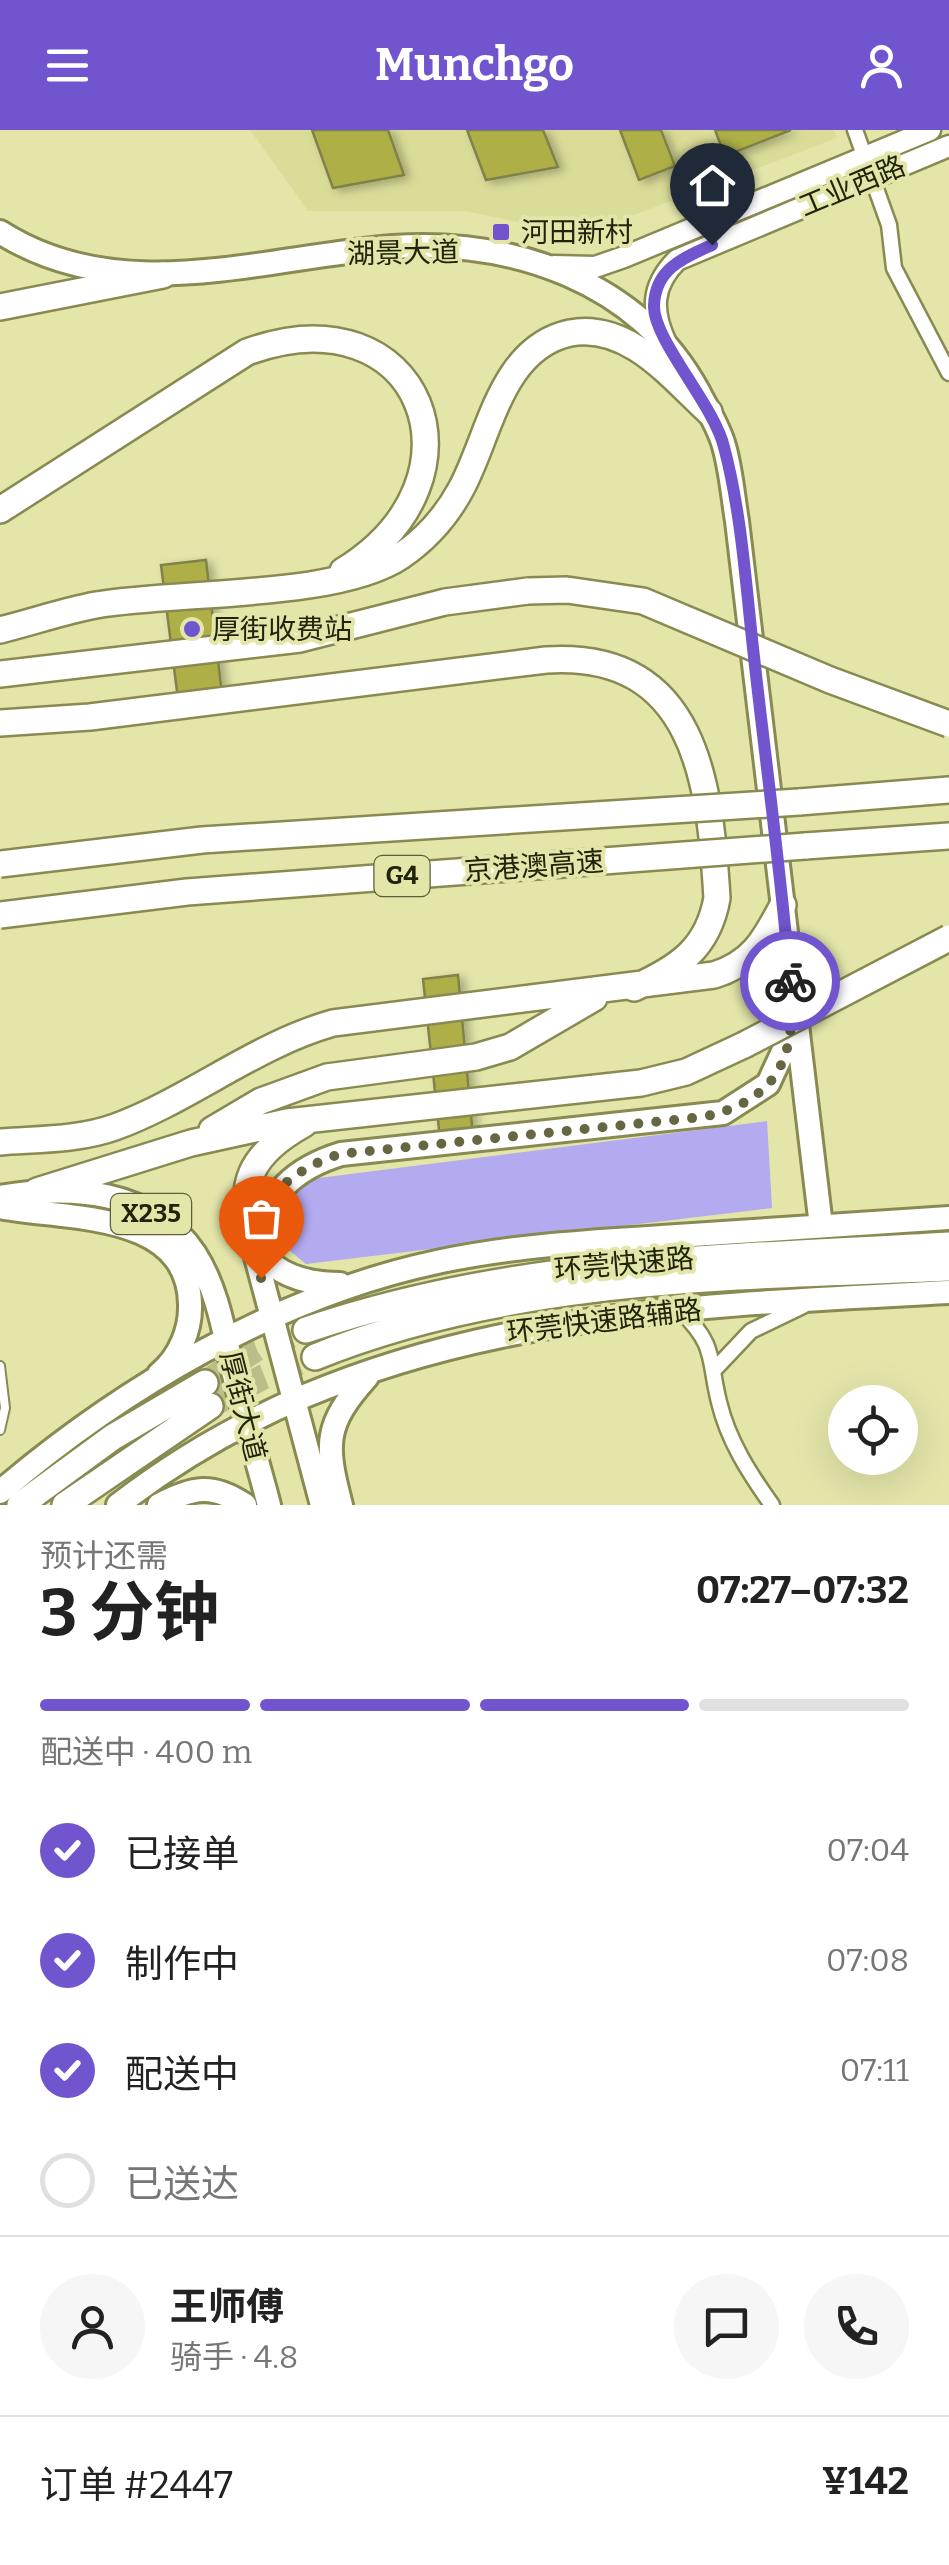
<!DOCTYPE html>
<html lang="zh">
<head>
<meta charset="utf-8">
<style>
  body { margin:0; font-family:Bitter,"Noto Sans SC",serif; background:#f6f6f6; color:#222; height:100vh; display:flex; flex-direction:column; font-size:38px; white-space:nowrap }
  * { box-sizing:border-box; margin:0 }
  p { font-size:32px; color:#767676 }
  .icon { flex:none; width:55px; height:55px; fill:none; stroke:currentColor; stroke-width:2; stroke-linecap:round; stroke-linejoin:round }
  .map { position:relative; height:1375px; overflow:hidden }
  .drawer { display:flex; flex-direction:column; background:#fff; flex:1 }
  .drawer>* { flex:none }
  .tools { position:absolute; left:828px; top:1255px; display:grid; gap:20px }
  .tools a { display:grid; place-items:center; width:90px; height:90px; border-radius:50%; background:#fff; box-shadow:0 10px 40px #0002; font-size:50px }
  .pin { position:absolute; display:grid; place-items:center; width:85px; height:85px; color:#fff; margin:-102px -42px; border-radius:50% 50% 50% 0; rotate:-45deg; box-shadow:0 0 10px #0007 }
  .pin .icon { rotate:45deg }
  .courier { position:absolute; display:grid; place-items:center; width:100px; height:100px; margin:-50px; border:8px solid #7155ce; border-radius:50%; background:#fff; color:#222; box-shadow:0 2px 12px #0007 }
  .head em { font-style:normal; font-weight:700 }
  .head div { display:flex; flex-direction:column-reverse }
  .head { display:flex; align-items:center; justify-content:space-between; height:170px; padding:0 40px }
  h1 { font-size:65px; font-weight:700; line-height:75px }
  .bar { display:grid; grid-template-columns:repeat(4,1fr); gap:15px 10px; align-content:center; height:120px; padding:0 40px }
  .bar i { height:12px; border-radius:8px; background:#e0e0e0 }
  .bar .on { background:#7155ce }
  .bar p { grid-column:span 4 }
  .line { display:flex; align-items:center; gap:25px; padding:0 40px; border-top:2px solid #e0e0e0 }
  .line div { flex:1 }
  .round { display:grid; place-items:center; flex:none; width:105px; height:105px; border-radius:52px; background:#f6f6f6 }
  ol { padding:0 40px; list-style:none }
  li { display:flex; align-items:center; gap:30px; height:110px }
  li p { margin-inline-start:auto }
  li .icon { padding:10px; border-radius:50%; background:#7155ce; color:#fff; stroke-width:4 }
  li:last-child { color:#767676 }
  li i { width:55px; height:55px; border:5px solid #e0e0e0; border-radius:50% }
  header { display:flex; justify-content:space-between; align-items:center; height:130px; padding:0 40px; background:#7155ce; color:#fff; font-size:45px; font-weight:700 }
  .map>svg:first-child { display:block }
</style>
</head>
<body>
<header><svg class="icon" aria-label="menu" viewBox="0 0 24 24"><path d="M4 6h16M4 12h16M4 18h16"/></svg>Munchgo<svg class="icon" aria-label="person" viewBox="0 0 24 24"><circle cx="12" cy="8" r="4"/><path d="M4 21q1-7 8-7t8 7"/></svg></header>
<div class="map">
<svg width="949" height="1375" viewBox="0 0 949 1375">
  <defs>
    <filter id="shadow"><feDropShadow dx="5.5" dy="3" stdDeviation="5" flood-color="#0004"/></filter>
  </defs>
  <rect width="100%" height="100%" fill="#e3e5a9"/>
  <path fill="#dadd98" d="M250,0H834L837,8L581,105L465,81H308Z"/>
  <path fill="#b3aaf0" d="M767,991L772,1078L306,1134L278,1111L279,1076L311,1049Z"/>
  <path fill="#afaf46" stroke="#808249" stroke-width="2.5" filter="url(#shadow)" d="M312,0H388L404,45L333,58Z
    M467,0H543L558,37L486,50Z
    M620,0H661L675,36L639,50Z
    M715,0H791L725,26Z
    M206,430L222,564L178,569L161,435Z
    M458,845L473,1006L440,1009L423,849Z"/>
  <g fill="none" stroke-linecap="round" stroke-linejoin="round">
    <path stroke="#bcbe89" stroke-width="25" stroke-dasharray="25 12" stroke-linecap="butt" d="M205,1253L256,1219L306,1200
      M210,1276L263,1247L315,1227"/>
    <g stroke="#898a51" stroke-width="12">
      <path id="lane" d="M0,1236L5,1278L0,1300"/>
    </g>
    <g stroke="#898a51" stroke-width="19">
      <path id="street" d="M855,0L889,95L894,138L949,243
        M681,1181C717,1217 708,1228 719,1272C728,1310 749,1343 772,1375
        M716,1238L751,1201L803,1176"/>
    </g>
    <g stroke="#898a51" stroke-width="25">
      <path id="secondary" d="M554,136L595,137L624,127L930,0
        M666,213C651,181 651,156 677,130L949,16"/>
    </g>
    <g stroke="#898a51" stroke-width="28">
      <path id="primary" d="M0,102C121,179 261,127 393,117C513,109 638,151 698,261C707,279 719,297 724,316C731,340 733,367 737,391L821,1096
        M0,1067C69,1055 151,1058 195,1124C217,1158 224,1202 233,1241C244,1286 257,1330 269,1375
        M0,1077C63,1090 188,1079 190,1174C191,1200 179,1228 159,1244
        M255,1116C275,1146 307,1154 340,1154
        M0,1362C123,1257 278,1166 437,1132C516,1115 597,1111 677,1106C768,1100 858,1094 949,1088
        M118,1375C362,1186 655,1177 949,1162
        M159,1375C193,1357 212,1353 245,1375
        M322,1375L252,1112C270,1064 292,1039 341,1024L723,983L768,954L793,900
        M341,1375C325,1314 324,1295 367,1247"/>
    </g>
    <g stroke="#898a51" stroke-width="30">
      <path id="highway" d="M0,177L163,145
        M0,380L247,222C421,158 495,348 343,441
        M0,500C32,492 64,481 96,475C176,461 337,469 401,426C426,409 447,385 461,359C490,306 500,218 570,203C628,192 672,248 709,282
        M0,544L300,509L445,472L528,461
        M0,593L90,587L546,530C696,520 710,653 717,768C708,819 678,838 634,858
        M799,672L949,660
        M805,716L949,706
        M212,1000L261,971L327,947L476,927L510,917L594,868
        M0,1012C38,1009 79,1010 115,997C191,969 255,915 333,893L714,845C753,833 765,809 783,775
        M37,1061L191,1013L287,992L641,953L686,942L744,915
        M252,1112C237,1053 250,1024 304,994
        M306,1200C517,1128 728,1128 949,1115
        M315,1227C512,1147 738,1147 949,1138
        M20,1375L113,1307L205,1253
        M65,1375L210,1276"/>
    </g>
    <use href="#lane" stroke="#fff" stroke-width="8"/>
    <use href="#street" stroke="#fff" stroke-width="14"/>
    <use href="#secondary" stroke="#fff" stroke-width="20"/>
    <use href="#primary" stroke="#fff" stroke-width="22"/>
    <use href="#highway" stroke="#fff" stroke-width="25"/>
    <g stroke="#898a51" stroke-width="30" stroke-linecap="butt">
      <path id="highway-bridge" d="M528,461L567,460L643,471L830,550L949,594
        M0,734L202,710L799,672
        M0,785L187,762L805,716
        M744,915L949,808"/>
    </g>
    <use href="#highway-bridge" stroke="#fff" stroke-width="25"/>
  </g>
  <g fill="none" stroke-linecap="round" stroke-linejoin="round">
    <path stroke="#666742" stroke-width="10" stroke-dasharray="0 18" d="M261,1148C258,1137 251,1121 253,1109C261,1063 300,1037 340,1024L703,987C781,970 797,924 790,851"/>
    <path stroke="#7155ce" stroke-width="12" d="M712,115C683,128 655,139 654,176C653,209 714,275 724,317C742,385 746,458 754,527C766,635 781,743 790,851"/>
  </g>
  <g fill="#7155ce" stroke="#e3e5a9" stroke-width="4">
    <rect x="491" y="92" width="20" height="20" rx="5"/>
    <circle cx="192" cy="499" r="10"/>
  </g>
  <g text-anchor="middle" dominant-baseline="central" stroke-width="8" stroke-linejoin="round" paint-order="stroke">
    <g fill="#e3e5a9" stroke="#5c5d3a" stroke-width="2.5">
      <rect x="374.5" y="726" width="55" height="40" rx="8"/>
      <rect x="111" y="1064" width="80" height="40" rx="8"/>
    </g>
    <g font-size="25" font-weight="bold" fill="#22230b">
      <text x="402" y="746">G4</text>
      <text x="151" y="1084">X235</text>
    </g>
    <g font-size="28" fill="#22230b" stroke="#e3e5a9">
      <text transform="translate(852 56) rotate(-23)">工业西路</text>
      <text transform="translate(403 123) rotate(-1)">湖景大道</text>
      <text transform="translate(534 736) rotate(-4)">京港澳高速</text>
      <text transform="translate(624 1134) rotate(-5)">环莞快速路</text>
      <text transform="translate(604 1191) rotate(-7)">环莞快速路辅路</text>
      <text transform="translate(243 1276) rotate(76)">厚街大道</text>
    </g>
    <g font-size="28" fill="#22230b" stroke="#e3e5a9" text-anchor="start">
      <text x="521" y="102">河田新村</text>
      <text x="212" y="499">厚街收费站</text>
    </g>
  </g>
</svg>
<div class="tools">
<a><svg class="icon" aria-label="locate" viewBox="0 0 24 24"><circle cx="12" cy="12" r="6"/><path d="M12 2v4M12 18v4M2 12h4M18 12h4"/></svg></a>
</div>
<div class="pin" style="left:261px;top:1148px;background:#ea580c"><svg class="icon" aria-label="bag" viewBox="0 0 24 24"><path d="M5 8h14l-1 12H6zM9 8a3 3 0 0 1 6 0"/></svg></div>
<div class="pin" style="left:712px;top:115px;background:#1f2937"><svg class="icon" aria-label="home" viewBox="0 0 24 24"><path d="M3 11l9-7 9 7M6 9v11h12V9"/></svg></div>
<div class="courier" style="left:790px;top:851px"><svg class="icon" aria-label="bike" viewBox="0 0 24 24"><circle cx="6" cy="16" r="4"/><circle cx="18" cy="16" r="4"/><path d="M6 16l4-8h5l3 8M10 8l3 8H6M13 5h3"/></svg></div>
</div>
<section class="drawer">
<div class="head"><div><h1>3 分钟</h1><p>预计还需</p></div><em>07:27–07:32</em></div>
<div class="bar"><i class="on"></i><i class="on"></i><i class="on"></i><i></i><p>配送中 · 400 m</p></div>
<ol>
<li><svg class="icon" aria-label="check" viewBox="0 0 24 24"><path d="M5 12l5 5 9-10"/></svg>已接单<p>07:04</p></li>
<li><svg class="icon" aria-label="check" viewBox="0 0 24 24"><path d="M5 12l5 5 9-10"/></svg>制作中<p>07:08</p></li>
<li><svg class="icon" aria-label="check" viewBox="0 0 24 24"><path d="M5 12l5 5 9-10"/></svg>配送中<p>07:11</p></li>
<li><i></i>已送达</li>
</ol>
<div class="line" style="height:180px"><a class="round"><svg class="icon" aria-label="person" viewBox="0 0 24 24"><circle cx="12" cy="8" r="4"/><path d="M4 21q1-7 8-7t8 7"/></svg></a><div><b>王师傅</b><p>骑手 · 4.8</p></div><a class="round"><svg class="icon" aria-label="chat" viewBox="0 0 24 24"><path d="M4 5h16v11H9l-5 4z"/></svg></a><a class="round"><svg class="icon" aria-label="phone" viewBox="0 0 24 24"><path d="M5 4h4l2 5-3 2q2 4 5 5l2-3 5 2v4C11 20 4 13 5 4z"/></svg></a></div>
<div class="line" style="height:130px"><div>订单 #2447</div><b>¥142</b></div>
</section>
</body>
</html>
